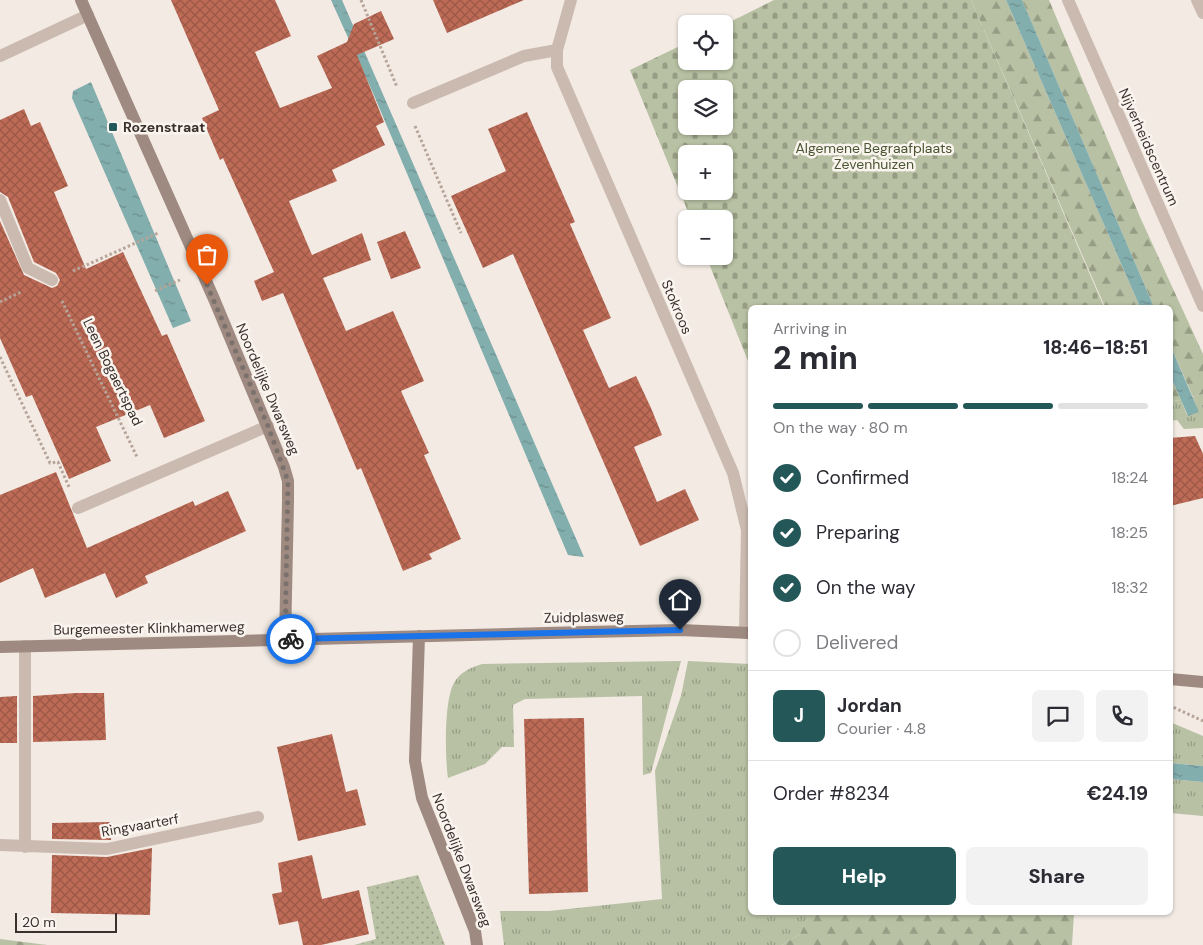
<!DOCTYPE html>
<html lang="en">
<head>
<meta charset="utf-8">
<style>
  body { margin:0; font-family:"DM Sans",sans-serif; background:#f2f2f3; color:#2b2b33; height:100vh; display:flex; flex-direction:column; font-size:19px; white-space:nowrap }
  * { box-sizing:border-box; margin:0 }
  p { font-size:16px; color:#7c7c81 }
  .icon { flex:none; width:28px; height:28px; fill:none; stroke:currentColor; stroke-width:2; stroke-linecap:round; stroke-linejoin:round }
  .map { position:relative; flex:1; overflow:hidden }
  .details { position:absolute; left:748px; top:305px; width:425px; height:610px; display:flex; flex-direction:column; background:#fff; border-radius:8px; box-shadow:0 1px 4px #0004 }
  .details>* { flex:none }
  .buttons { position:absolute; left:678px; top:15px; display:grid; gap:10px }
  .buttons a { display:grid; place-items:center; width:55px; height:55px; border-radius:8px; background:#fff; box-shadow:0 1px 4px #0004; font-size:25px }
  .scale { position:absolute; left:15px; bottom:12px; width:102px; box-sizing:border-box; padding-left:5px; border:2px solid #3a302c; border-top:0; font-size:14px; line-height:18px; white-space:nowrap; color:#3a302c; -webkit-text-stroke:4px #faf4ef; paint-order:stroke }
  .pin { position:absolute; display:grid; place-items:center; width:42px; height:42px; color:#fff; margin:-51px -21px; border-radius:50% 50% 50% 0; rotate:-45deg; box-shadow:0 0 5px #0007 }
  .pin .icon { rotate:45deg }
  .courier { position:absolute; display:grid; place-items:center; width:50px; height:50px; margin:-25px; border:4px solid #1a73e8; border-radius:50%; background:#fff; color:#222; box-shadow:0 1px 6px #0007 }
  .summary em { font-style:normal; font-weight:800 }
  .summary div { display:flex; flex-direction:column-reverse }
  .summary { display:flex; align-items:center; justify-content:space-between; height:85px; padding:0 25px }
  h1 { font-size:32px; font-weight:800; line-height:38px }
  .bar { display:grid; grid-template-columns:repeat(4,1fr); gap:8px 5px; align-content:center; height:60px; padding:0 25px }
  .bar i { height:6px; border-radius:4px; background:#e1e1e2 }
  .bar .current { background:#245758 }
  .bar p { grid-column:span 4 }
  .line { display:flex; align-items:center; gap:12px; padding:0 25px; border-top:1px solid #e1e1e2 }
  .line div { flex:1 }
  .round { display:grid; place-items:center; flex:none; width:52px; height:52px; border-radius:8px; background:#f2f2f3 }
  ol { padding:0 25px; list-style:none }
  li { display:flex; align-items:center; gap:15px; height:55px }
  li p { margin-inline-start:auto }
  li .icon { padding:5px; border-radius:50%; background:#245758; color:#fff; stroke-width:4 }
  li:last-child { color:#7c7c81 }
  li i { width:28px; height:28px; border:2px solid #e1e1e2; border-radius:50% }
  .primary-button { display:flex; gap:10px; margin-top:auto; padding:10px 25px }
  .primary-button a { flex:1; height:58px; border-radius:8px; background:#245758; color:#fff; font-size:20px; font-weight:800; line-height:58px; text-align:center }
  .primary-button a+a { background:#f2f2f3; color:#2b2b33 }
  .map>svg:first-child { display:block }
</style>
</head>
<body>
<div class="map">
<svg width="1203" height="945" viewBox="0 0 1203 945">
  <defs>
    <pattern id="grass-tufts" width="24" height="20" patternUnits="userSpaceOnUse" patternTransform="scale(1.25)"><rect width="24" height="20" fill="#b8c1a3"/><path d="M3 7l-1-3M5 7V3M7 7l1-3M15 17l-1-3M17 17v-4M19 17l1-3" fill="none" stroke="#979d85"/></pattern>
    <pattern id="forest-firs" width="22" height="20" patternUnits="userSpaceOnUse" patternTransform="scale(1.25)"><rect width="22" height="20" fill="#b8c1a3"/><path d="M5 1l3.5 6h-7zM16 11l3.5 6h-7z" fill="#979d85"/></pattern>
    <pattern id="cemetery-stones" width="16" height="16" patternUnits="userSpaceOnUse" patternTransform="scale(1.25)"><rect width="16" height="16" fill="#b8c1a3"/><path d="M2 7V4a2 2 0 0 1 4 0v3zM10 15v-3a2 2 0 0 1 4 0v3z" fill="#979d85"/></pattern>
    <pattern id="park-dots" width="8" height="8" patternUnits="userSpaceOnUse" patternTransform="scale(1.25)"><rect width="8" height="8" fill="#b8c1a3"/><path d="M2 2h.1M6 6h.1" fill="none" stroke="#979d85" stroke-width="1.8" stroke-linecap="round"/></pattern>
    <pattern id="water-ripples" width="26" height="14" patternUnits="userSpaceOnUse" patternTransform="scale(1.25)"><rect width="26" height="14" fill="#83aeae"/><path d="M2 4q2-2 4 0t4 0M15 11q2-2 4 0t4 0" fill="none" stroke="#6c8e8e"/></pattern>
    <pattern id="building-cross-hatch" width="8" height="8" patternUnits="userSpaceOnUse" patternTransform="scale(1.25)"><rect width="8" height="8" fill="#bd6b56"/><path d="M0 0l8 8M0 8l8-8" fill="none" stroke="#9b5847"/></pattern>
  </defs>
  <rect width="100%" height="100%" fill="#f2eae3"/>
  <path fill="url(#grass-tufts)" d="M1203,394V428L1184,429L1177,420L1170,421V401L1181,400L1187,415L1198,411L1193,397Z
    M681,661L651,773L643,775L642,696L525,699L513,705L514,747H502L485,764L448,778C445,758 444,700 454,683C460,672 470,668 482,664Z
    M688,661L750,664V912L810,913L800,934L782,945H504L500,911H549L662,899L655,771L681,696Z
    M1170,722L1203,736V766L1170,763Z
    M1170,779L1203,782V816L1170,813Z"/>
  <path fill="url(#forest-firs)" d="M971,0H1006L1140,307H1105Z
    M1022,0H1049L1140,217L1203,354V394L1193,397L1170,345V308L1154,307Z
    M1170,375L1181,400L1170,401Z
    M810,912H1074V913L1072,945H782L800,934Z
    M0,939L47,945H0Z"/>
  <path fill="url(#cemetery-stones)" fill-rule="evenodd" d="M774,0H971L1104,307L750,308V366L706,256H724V219H691L630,70L686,43V61H724V25ZM686,89H724V126H686ZM686,154H724V191H686Z"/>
  <path fill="url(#park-dots)" d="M418,875L445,945H354L376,939L367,887Z"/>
  <path fill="url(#water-ripples)" d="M331,0H342L584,557L568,555L373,93Z
    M1006,0H1022L1154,307H1140Z
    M91,82L191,321L173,328L72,98L73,91Z
    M1170,345L1199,412L1188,416L1170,375Z
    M1170,763L1203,766V782L1170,779Z"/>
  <path fill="url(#building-cross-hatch)" d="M171,0H275L291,36L255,52L280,108L332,88L317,56L347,42L354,24L381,11L394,39L357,55L384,122L376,126L385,145L332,170L337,181L289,201L312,255L362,233L371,260L323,278L346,331L393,311L424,381L401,391L429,453L424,455L461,539L429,554L432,559L403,571L361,468L357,470L283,293L262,301L254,281L274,272L223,158L220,160L202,118L219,110Z
    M433,0H524L447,33Z
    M24,109L31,126L40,122L68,186L54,192L86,269L123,252L162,336L167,334L205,421L164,438L150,405L96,427L111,461L69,479L32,395L26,397L0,338V221L24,275L52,288L57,286L60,280L56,273L34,262L8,197L0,192V120Z
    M527,112L575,222L570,224L611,318L583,330L609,388L636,376L651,408L662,435L634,447L657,502L685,489L699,520L640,546L513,254L483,268L451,196L506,171L488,129Z
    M405,231L421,268L391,279L377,242Z
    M1195,436L1203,454V498L1170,506V438Z
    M56,472L87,548L193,501L195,506L228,491L246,531L145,576L148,583L116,598L105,573L45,598L33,568L0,583V495Z
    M76,693H104L106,740L33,742V696Z
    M17,696V743H0V697Z
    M584,718L588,892L529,894L524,719Z
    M332,734L346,792L357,789L366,825L298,841L277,747Z
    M110,822L111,840L52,839V823Z
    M152,848L150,915L51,913L52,855L107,857Z
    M312,855L322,899L359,890L369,934L321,945H303L298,921L279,925L272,894L282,892L278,863Z"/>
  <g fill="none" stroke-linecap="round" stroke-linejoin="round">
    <path stroke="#b6a499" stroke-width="3" stroke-dasharray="2.5 2.5" stroke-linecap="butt" d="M361,0L397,87
      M415,126L461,233
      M73,271L158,233
      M155,291L180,280
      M62,301L137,457
      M0,302L21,292
      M0,357L50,463L58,462L69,487
      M1170,704L1175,708L1203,721"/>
    <path stroke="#cabaaf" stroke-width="12" d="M413,103L524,56L557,50
      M0,200L28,268L52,280
      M78,508L268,426"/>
    <path stroke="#cabaaf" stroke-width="12" d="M571,0L557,50V67L733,473L747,530L745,633
      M1068,0L1203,306
      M1197,0L1203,13
      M0,56L88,15
      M25,646V847
      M0,845L107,849L258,817"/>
    <path stroke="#9e8a80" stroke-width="12" d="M81,0L214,299L284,467L288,481V502L285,640
      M419,636L415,761L422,798L475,931L477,945
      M0,647L587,632L680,630L750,633
      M1170,679L1203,682"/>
  </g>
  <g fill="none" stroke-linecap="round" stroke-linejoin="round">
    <path stroke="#7a716c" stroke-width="5" stroke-dasharray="0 9" d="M207,285L268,426L288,481L285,640L291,639"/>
    <path stroke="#1a73e8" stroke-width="6" d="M291,639L680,630"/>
  </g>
  <rect fill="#245758" stroke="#faf4ef" stroke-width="2" x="108" y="122" width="10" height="10" rx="2.5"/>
  <g text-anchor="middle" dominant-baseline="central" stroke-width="5" stroke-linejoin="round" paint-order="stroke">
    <g font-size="14" font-weight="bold" fill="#3a302c" stroke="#faf4ef" text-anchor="start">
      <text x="123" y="127">Rozenstraat</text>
    </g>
    <g font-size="14" fill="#3a302c" stroke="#faf4ef">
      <text transform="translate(1149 147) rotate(66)">Nijverheidscentrum</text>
      <text transform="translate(677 307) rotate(67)">Stokroos</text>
      <text transform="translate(113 372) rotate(64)">Leen Bogaertspad</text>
      <text transform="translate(268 389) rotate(67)">Noordelijke Dwarsweg</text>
      <text transform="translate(584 617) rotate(-1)">Zuidplasweg</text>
      <text transform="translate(149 628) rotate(-1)">Burgemeester Klinkhamerweg</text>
      <text transform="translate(140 825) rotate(-10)">Ringvaarterf</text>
      <text transform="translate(462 860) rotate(69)">Noordelijke Dwarsweg</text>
    </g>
    <g font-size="14" fill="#4a5632" stroke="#faf4ef">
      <text x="874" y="148">Algemene Begraafplaats<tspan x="874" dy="16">Zevenhuizen</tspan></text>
    </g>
  </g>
</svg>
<div class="buttons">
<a><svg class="icon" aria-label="locate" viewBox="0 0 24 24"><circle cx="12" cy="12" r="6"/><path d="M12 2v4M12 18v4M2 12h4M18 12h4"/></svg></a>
<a><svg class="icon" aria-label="layers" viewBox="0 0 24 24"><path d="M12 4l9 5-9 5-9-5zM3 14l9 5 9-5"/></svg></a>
<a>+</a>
<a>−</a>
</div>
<div class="scale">20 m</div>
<div class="pin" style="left:207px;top:285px;background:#ea580c"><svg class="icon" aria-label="bag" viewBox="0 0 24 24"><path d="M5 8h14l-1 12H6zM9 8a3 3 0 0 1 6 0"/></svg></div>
<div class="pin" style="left:680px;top:630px;background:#1f2937"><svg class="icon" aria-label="home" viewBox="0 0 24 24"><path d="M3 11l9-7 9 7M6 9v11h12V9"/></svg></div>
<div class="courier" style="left:291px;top:639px"><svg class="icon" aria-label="bike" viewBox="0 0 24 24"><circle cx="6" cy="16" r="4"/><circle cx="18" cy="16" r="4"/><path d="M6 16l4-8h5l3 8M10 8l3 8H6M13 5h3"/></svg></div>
<section class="details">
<div class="summary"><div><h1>2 min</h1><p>Arriving in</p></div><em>18:46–18:51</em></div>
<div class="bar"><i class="current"></i><i class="current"></i><i class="current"></i><i></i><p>On the way · 80 m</p></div>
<ol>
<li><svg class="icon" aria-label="check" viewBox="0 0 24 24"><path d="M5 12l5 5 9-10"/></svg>Confirmed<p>18:24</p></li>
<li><svg class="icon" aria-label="check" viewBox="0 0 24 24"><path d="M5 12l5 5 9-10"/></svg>Preparing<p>18:25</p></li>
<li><svg class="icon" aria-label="check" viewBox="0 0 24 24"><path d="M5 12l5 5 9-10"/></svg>On the way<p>18:32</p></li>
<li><i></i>Delivered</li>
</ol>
<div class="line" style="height:90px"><b class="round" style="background:#245758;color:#fff">J</b><div><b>Jordan</b><p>Courier · 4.8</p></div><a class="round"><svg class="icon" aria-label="chat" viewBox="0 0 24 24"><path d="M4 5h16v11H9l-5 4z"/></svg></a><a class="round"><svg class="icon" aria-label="phone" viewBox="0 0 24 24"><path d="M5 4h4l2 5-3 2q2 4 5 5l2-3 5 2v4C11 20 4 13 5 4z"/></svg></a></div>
<div class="line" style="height:65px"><div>Order #8234</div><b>€24.19</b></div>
<div class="primary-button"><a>Help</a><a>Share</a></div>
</section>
</div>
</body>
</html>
